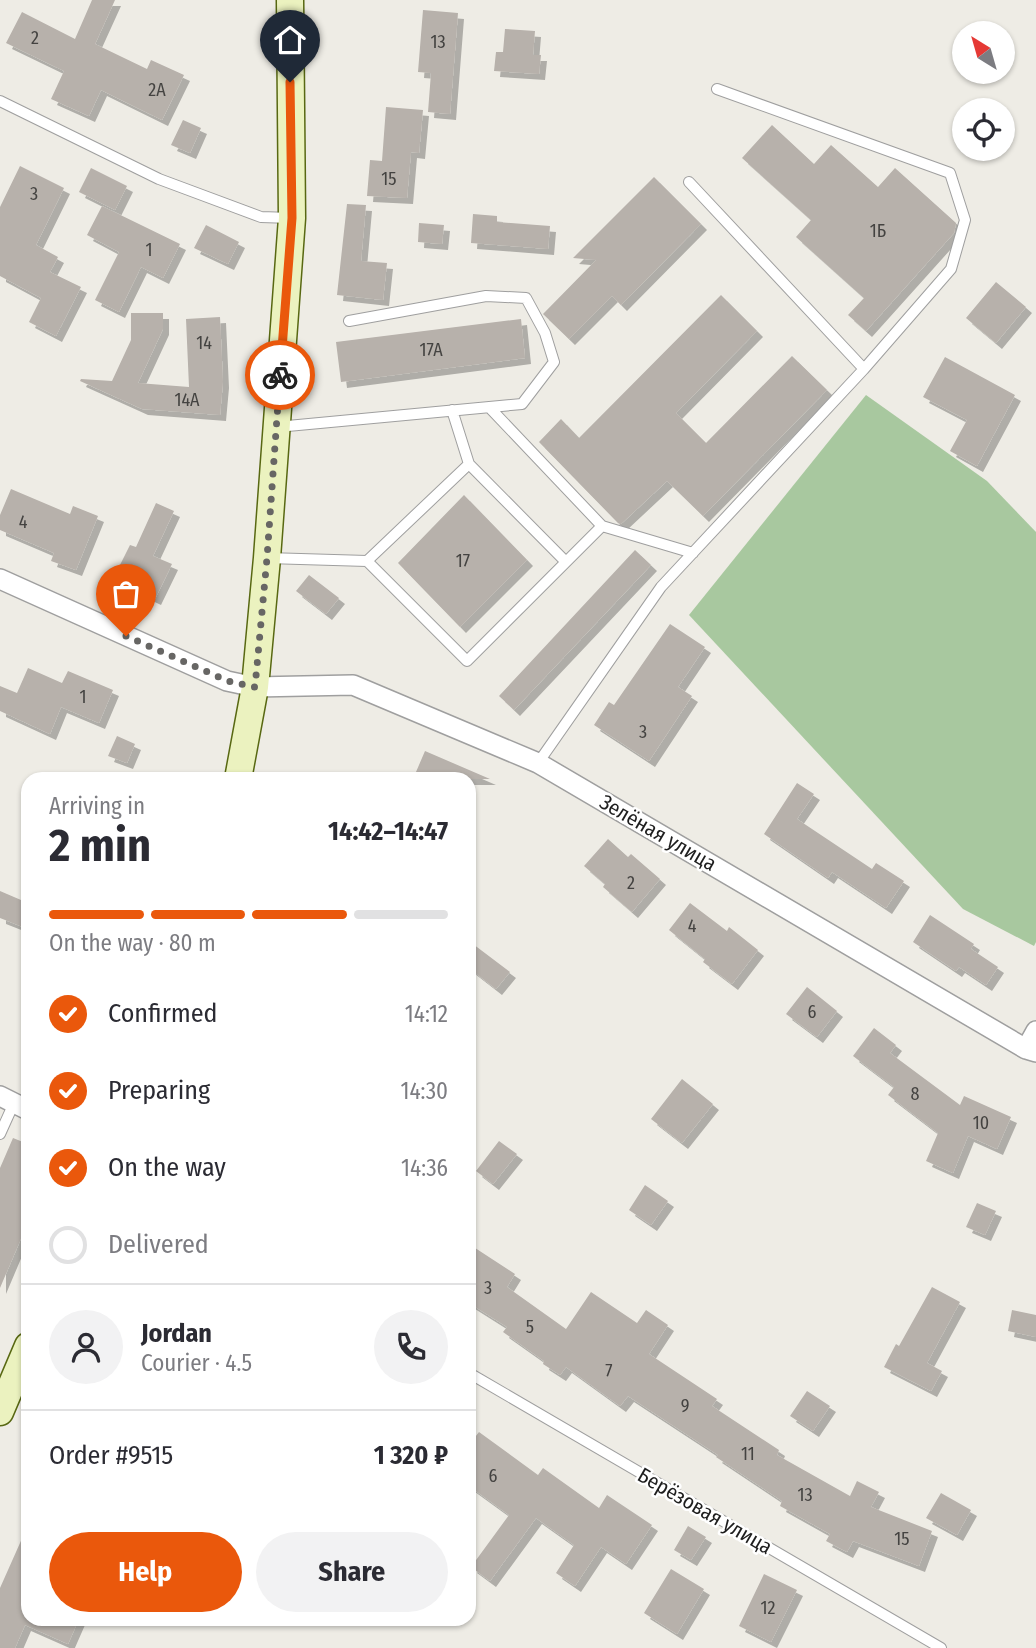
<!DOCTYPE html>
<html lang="en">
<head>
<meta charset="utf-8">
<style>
  body { margin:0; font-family:"Fira Sans Condensed",sans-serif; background:#f2f2f3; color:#2b2b33; height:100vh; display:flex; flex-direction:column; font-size:26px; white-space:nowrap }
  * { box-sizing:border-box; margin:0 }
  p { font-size:23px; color:#7c7c81 }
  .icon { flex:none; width:38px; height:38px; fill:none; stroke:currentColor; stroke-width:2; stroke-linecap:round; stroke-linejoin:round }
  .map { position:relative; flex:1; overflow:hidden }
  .side { position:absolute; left:21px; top:772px; width:455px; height:854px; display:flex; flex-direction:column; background:#fff; border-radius:21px; box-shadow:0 2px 5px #0004 }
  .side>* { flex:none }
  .needle { width:46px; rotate:323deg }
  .tools { position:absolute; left:952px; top:21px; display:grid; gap:14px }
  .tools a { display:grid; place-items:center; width:63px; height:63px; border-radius:50%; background:#fff; box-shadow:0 2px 5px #0004; font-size:35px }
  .pin { position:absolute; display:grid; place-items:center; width:60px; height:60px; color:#fff; margin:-72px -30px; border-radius:50% 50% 50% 0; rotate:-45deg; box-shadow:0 0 7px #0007 }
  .pin .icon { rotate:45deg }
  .courier { position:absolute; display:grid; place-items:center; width:70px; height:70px; margin:-35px; border:5px solid #ea580c; border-radius:50%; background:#fff; color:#222; box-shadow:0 2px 9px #0007 }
  .headline em { font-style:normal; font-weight:700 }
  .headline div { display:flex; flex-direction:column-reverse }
  .headline { display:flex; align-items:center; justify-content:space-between; height:119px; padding:0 28px }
  h1 { font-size:46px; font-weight:700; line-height:52px }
  .bar { display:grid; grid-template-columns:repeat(4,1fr); gap:10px 7px; align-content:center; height:84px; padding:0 28px }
  .bar i { height:9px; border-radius:5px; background:#e1e1e2 }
  .bar .active { background:#ea580c }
  .bar p { grid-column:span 4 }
  .line { display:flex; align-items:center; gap:18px; padding:0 28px; border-top:2px solid #e1e1e2 }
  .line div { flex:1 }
  .round { display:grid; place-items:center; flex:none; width:74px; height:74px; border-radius:37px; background:#f2f2f3 }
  ol { padding:0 28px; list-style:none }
  li { display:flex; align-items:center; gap:21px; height:77px }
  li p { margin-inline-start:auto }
  li .icon { padding:7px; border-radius:50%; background:#ea580c; color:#fff; stroke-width:4 }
  li:last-child { color:#7c7c81 }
  li i { width:38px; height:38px; border:4px solid #e1e1e2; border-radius:50% }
  .cta { display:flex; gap:14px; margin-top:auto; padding:14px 28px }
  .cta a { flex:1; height:80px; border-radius:42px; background:#ea580c; color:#fff; font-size:28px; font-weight:700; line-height:80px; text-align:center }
  .cta a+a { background:#f2f2f3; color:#2b2b33 }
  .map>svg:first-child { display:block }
</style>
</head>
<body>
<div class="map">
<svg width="1036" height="1648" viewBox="0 0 1036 1648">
  <defs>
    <filter id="shadow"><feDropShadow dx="6" dy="6" stdDeviation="0" flood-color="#0004"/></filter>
  </defs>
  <rect width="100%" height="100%" fill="#eeece5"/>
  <path fill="#a8c89f" d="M866,395L987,481L1036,532V942L1034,946L963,909L689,615Z"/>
  <path fill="#b7b1ab" filter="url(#shadow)" d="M92,0H115L95,44L147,69L151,60L184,75L162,120L101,90L89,116L51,99L64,71L6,43L22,12L75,39Z
    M423,10L458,13L450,114L428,112L431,73L418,72Z
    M505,29L535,31L533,55H541L539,74L494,71L496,52H503Z
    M386,107L423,110L419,153L411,152L407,198L367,196L370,160L382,161Z
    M183,120L201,128L190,153L171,145Z
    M772,125L814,164L831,145L878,187L895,168L956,223L954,233L866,331L848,315L864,298L796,237L811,220L742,158Z
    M20,166L64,188L36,245L58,257L50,272L81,287L56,336L29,322L41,298L0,276V207Z
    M91,168L127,186L115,210L79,192Z
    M654,177L701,224L621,305L612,296L569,339L543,314L596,260L573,258Z
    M347,204L366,205L361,261L387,263L383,300L337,295Z
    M102,206L180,244L163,278L141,267L119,312L95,300L119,252L87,235Z
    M473,214L497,216V222L550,226L548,249L471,243Z
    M419,223L444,225L442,244L418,242Z
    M206,225L239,242L228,264L194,248Z
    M996,282L1026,307L996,343L966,318Z
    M721,295L757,331L676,413L706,443L792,356L827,390L703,516L667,481L621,524L618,523L539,442L561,419L579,438Z
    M131,313H163V329L138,383L189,387L186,319L220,317L223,382L220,415L142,409L80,381L81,379L112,381L131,340Z
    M521,319L525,358L341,382L336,342Z
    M945,357L1015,395L977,466L950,451L967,420L923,397Z
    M11,489L70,514L73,506L98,516L76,570L51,561L54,553L0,530V515Z
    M464,495L527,560L460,627L398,563Z
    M156,503L174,511L153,556L172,564L155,599L113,579L130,545L136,547Z
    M635,550L651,565L514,710L499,696Z
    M309,575L339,598L326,614L296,591Z
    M670,624L705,647L678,687L692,696L649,761L594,725L609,702L614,705Z
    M28,668L62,683L68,671L113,690L99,723L61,707L50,734L0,711V686L17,693Z
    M117,736L135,744L127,763L108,756Z
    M425,751L490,779H413Z
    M797,783L814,794L797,819L872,869L876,863L904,881L886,908L832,872L828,878L764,834Z
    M608,839L628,857L631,854L660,879L632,912L603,887L605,884L584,866Z
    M0,891L28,903V929L0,918Z
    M690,903L727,931L729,927L758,950L732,984L703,962L705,959L669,930Z
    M930,915L974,944L971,949L998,967L986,985L959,967L956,971L913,942Z
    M469,941L510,972L496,989L469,968Z
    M807,987L837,1011L817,1037L786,1014Z
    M874,1028L896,1045L890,1053L960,1105L964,1096L1011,1117L997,1149L968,1136L953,1173L926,1161L938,1133L888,1095L894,1087L853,1056Z
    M682,1079L713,1104L682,1143L651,1119Z
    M13,1138L28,1144V1222L0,1288V1168Z
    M499,1141L517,1154L493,1184L476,1171Z
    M645,1185L668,1201L651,1225L629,1210Z
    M977,1203L996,1211L985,1235L966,1227Z
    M469,1244L515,1274L507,1287L566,1329L591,1292L637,1323L646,1310L668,1325L649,1354L717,1399L712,1406L779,1450L777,1455L850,1496L857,1481L879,1492L871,1507L932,1531L919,1566L853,1541L847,1552L826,1541L830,1534L780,1506L782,1501L716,1457L718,1455L628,1396L620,1406L566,1367L560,1375L543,1364L544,1361L503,1332L507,1327L469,1303Z
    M932,1287L960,1302L927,1363L942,1371L931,1391L884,1367L896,1344L899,1346Z
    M1012,1310L1036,1315V1337L1008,1331Z
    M807,1391L830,1406L813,1431L790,1416Z
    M479,1432L538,1475L543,1468L599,1508L607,1495L652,1525L626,1564L601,1547L575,1586L556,1573L574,1545L536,1518L490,1581L471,1567L509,1515L469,1486V1445Z
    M941,1493L971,1510L957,1535L926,1518Z
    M28,1525V1619H79L68,1644L25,1625L15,1648H0V1588Z
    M688,1526L706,1537L691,1560L674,1550Z
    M671,1569L704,1589L677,1634L644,1613Z
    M764,1574L797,1590L771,1642L739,1626Z"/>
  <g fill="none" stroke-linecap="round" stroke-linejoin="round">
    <g stroke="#9f9f9f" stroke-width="12">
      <path id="lane" d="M0,101L159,179L261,217L291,218
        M689,182L864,369
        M489,407L602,526L566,562
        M277,427L522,404L554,362L545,333L526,298L486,296L349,321
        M602,526L693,553
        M267,558L367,561L469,464
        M367,561L467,661L566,562L469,464L452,410
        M538,763L661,587L864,369L951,269L965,220L950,173L717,89
        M0,1134L14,1103
        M469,1373L941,1648"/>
    </g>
    <g stroke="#9f9f9f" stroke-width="22">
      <path id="street" d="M0,579L227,681L255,687L353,685L538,763L1026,1049L1036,1052
        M1026,1049L1036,1031
        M0,1096L28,1110"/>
    </g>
    <g stroke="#586812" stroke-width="29">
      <path id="secondary" d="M238,779L255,687L267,558L292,218L290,0
        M0,1412L28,1346"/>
    </g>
    <use href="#lane" stroke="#fff" stroke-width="10"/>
    <use href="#street" stroke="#fff" stroke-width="19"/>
    <use href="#secondary" stroke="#ebf2bf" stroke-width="26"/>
  </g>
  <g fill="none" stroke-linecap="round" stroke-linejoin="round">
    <path stroke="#676664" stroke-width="7" stroke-dasharray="0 12.6" d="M126,636L228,681L255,687L267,558L280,375"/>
    <path stroke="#ea580c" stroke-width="9" d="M280,375L292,218L290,82"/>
  </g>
  <g text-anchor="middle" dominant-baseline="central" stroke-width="5" stroke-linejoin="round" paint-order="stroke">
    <g font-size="18" fill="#444341">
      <text x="35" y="38">2</text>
      <text x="438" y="42">13</text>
      <text x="157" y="90">2А</text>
      <text x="389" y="179">15</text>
      <text x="34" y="194">3</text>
      <text x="878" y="231">1Б</text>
      <text x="149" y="250">1</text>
      <text x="204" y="343">14</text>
      <text x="431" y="350">17А</text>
      <text x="187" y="400">14А</text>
      <text x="23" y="522">4</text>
      <text x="463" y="561">17</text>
      <text x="83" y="697">1</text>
      <text x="643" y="732">3</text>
      <text x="631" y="883">2</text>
      <text x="692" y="926">4</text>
      <text x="812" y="1012">6</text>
      <text x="915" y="1094">8</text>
      <text x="981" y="1123">10</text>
      <text x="488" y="1288">3</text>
      <text x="530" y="1327">5</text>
      <text x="609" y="1371">7</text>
      <text x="685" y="1406">9</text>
      <text x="748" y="1454">11</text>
      <text x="493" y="1476">6</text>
      <text x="805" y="1495">13</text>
      <text x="902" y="1539">15</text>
      <text x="768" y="1608">12</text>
    </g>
    <g font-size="21" fill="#1e1e1e" stroke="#fff">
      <text transform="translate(658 833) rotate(30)">Зелёная улица</text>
      <text transform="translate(705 1511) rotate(30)">Берёзовая улица</text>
    </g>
  </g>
</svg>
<div class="tools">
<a><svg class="needle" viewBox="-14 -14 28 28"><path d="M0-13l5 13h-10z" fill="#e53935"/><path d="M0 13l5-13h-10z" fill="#7c7c81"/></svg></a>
<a><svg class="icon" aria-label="locate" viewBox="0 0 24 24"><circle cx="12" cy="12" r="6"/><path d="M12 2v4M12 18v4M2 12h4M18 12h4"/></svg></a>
</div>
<div class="pin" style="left:126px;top:636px;background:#ea580c"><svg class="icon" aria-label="bag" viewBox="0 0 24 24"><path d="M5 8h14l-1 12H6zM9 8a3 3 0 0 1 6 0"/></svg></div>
<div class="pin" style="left:290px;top:82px;background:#1f2937"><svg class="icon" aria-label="home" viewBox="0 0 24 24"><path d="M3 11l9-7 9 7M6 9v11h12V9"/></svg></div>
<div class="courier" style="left:280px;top:375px"><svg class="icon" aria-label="bike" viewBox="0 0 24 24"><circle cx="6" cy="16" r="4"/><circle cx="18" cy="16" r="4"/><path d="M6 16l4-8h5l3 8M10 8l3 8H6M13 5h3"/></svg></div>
<section class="side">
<div class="headline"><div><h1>2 min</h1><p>Arriving in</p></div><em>14:42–14:47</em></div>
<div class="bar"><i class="active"></i><i class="active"></i><i class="active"></i><i></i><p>On the way · 80 m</p></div>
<ol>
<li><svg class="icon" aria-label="check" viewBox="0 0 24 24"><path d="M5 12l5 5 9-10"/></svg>Confirmed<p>14:12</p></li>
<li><svg class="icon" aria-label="check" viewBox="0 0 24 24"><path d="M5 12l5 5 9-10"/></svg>Preparing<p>14:30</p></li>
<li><svg class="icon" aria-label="check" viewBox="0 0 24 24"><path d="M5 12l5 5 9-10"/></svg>On the way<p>14:36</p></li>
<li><i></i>Delivered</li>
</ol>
<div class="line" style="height:126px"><a class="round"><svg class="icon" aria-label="person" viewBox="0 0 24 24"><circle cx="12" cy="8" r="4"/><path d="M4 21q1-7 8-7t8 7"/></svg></a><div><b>Jordan</b><p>Courier · 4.5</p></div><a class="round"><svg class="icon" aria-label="phone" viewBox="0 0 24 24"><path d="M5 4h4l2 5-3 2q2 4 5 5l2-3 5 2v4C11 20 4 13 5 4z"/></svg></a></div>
<div class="line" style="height:91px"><div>Order #9515</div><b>1 320 ₽</b></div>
<div class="cta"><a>Help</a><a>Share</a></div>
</section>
</div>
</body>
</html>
